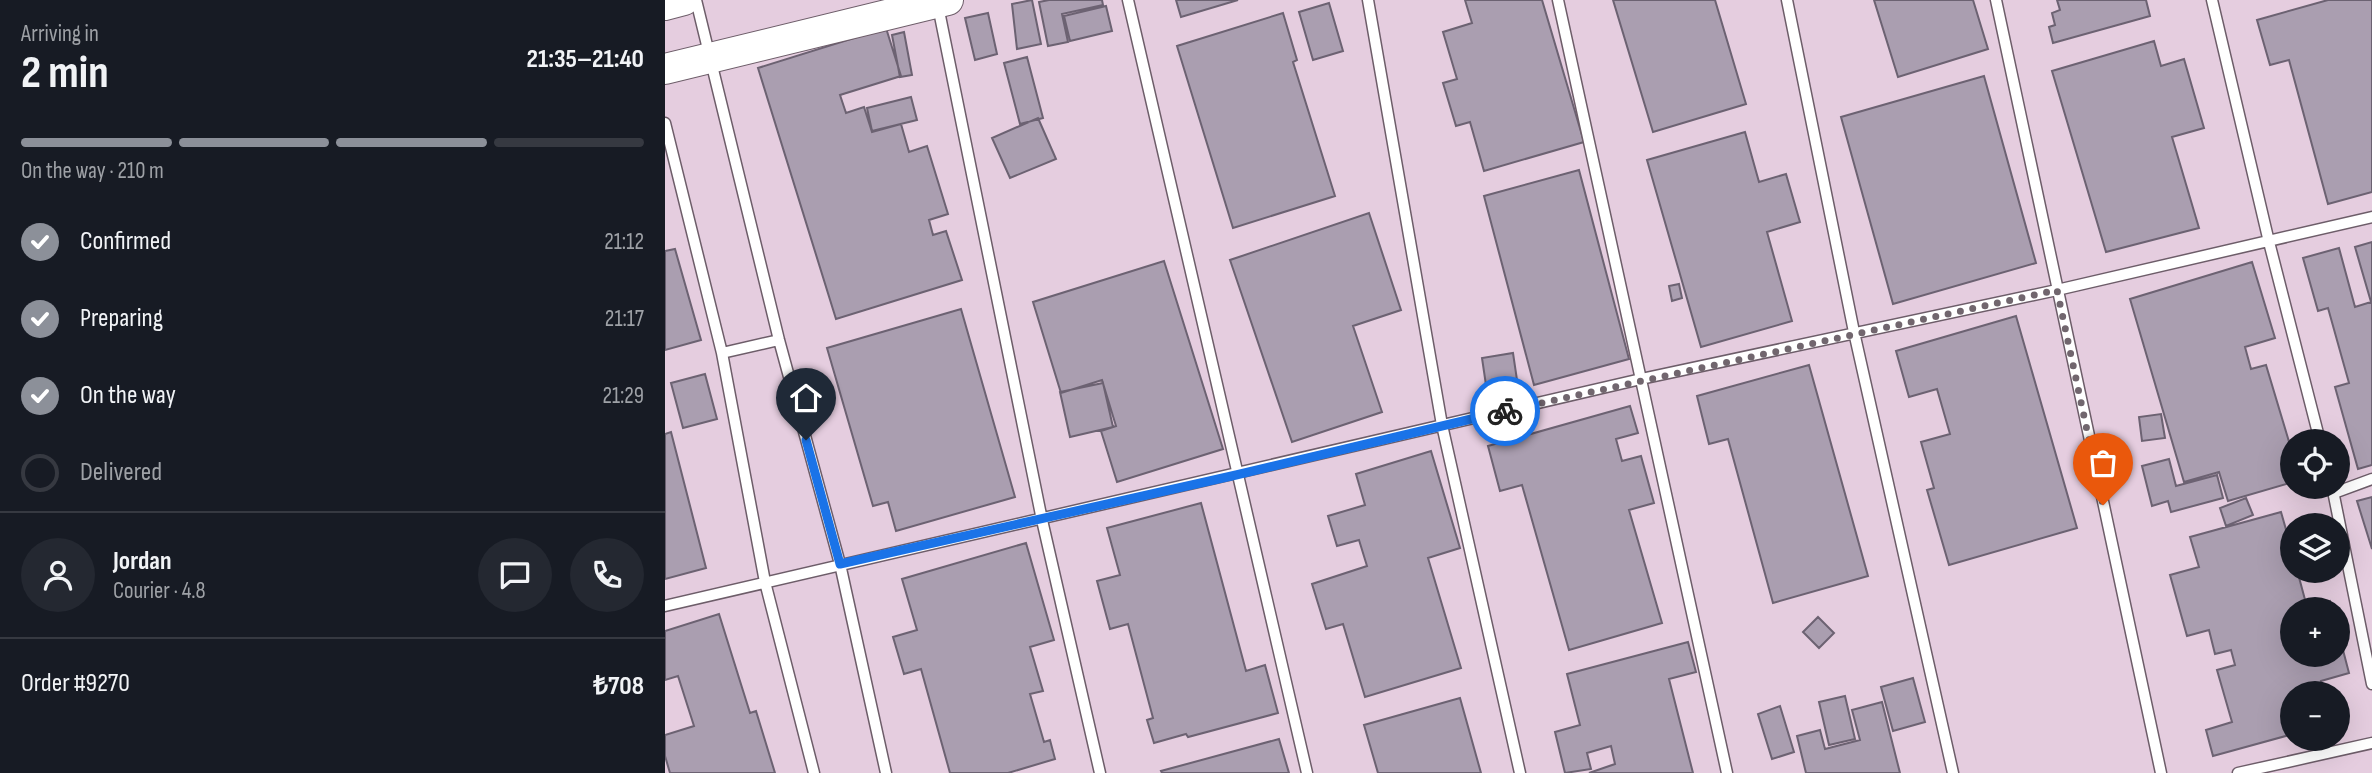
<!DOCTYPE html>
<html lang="en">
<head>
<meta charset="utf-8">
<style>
  body { margin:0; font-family:"Sofia Sans Condensed",sans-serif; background:#242831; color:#f1f3f6; height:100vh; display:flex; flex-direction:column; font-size:26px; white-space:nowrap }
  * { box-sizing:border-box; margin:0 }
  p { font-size:23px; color:#9ea1a6 }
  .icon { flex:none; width:38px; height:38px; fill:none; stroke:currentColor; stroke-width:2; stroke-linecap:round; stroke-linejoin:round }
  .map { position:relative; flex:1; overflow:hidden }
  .drawer { display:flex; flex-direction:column; background:#171b24; width:665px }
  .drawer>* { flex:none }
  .tools { position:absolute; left:1615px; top:429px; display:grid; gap:14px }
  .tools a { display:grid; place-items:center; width:70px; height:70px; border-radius:50%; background:#171b24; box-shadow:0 7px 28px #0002; font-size:35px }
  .pin { position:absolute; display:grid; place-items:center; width:60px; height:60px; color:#fff; margin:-72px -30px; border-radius:50% 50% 50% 0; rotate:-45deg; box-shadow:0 0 7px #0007 }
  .pin .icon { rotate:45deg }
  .courier { position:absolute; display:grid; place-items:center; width:70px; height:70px; margin:-35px; border:5px solid #1a73e8; border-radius:50%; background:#fff; color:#222; box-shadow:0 2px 9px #0007 }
  .summary em { font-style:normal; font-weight:700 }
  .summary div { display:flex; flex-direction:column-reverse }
  .summary { display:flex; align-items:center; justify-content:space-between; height:119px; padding:0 21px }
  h1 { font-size:46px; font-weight:700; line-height:52px }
  .bar { display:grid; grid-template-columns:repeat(4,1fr); gap:10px 7px; align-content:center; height:84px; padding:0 21px }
  .bar i { height:9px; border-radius:5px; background:#363941 }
  .bar .on { background:#8c9099 }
  .bar p { grid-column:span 4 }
  .line { display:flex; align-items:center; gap:18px; padding:0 21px; border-top:2px solid #363941 }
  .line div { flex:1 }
  .round { display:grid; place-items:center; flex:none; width:74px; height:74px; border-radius:37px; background:#242831 }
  ol { padding:0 21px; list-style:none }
  li { display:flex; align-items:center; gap:21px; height:77px }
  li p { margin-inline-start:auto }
  li .icon { padding:7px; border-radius:50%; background:#8c9099; color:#fff; stroke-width:4 }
  li:last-child { color:#9ea1a6 }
  li i { width:38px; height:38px; border:4px solid #363941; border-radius:50% }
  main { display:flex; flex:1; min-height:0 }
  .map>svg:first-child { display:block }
</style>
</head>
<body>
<main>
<section class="drawer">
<div class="summary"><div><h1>2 min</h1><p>Arriving in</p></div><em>21:35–21:40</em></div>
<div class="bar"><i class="on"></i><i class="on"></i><i class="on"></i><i></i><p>On the way · 210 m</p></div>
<ol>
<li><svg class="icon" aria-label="check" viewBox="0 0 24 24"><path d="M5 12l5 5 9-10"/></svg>Confirmed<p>21:12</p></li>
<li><svg class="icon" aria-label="check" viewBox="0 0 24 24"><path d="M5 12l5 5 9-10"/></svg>Preparing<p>21:17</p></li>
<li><svg class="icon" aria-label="check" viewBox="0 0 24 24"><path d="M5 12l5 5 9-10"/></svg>On the way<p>21:29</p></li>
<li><i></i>Delivered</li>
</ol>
<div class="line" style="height:126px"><a class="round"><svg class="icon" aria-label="person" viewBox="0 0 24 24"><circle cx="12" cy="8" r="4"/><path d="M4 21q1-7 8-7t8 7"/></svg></a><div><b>Jordan</b><p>Courier · 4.8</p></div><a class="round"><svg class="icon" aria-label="chat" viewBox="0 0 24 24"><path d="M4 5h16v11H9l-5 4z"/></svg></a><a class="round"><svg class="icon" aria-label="phone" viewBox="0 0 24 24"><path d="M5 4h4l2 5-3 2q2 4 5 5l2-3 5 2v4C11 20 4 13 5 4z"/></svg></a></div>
<div class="line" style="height:91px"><div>Order #9270</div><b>₺708</b></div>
</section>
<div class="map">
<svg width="1707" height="773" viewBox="0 0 1707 773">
  <rect width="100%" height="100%" fill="#eedbe9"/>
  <path fill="#e5cddf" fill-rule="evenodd" d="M0,0H1707V773H0ZM1628,441H1673V486H1628ZM1628,525H1673V570H1628ZM1628,609H1673V654H1628ZM1628,693H1673V738H1628Z"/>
  <path fill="#aa9eb0" stroke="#6c6272" stroke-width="2" d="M367,0L376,44L352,49L347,4Z
    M384,0H437L438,5L397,14L403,42L383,46L374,2Z
    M511,0H573L516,17Z
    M800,0H877L919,142L819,171L805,122L791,126L778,83L792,79L778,32L807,23Z
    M948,0H1050L1081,104L988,132Z
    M1209,0H1308L1323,49L1233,77Z
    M1392,0H1481L1485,16L1388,43L1384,27L1390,25L1387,13L1395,10Z
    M1663,0H1707V192L1663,204L1624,60L1605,65L1592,20Z
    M664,3L678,51L648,60L634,12Z
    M441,6L447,31L405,41L399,16Z
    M323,13L332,54L310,60L300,18Z
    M618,13L632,60L628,62L670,196L568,228L512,46Z
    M221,28L236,76L175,95L181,113L199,107L207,132L236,124L244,152L262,146L283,214L264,220L268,235L281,231L297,280L171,319L93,68Z
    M239,32L247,75L235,77L227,35Z
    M1489,41L1496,66L1519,59L1539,128L1507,137L1534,228L1441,252L1387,71Z
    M362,57L378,118L355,124L339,63Z
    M1319,76L1371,263L1228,304L1176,117Z
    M246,97L252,120L207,131L202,108Z
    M373,118L391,159L345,178L327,138Z
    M1080,132L1094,182L1121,174L1135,222L1102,232L1127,321L1036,347L982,160Z
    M914,170L964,359L869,385L819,196Z
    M704,213L736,310L688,326L717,412L627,442L565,260Z
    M1707,242V465L1693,469L1670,387L1684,383L1663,308L1653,311L1638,258L1674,248L1690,307L1706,302L1690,247Z
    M10,249L36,340L0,350V251Z
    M499,261L558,449L452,482L436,431L451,426L437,380L396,393L368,302Z
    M1587,262L1610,338L1580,347L1586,369L1601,365L1628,455V482L1563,501L1554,472L1519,482L1465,299Z
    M1014,284L1017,298L1007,301L1004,286Z
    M296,309L350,497L231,531L223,502L208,506L162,348Z
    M1351,316L1412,528L1284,565L1262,490L1269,488L1256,442L1285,434L1272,389L1244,397L1231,351Z
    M848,353L852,380L821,385L817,358Z
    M1144,365L1203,576L1108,603L1063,439L1044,444L1032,396Z
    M40,374L52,419L18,428L6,383Z
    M438,383L448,427L405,437L395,392Z
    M965,406L973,433L951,439L957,461L976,456L989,503L964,510L997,623L904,650L857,485L835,491L823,446Z
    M1496,414L1500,438L1477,441L1474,417Z
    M6,432L41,568L0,579V434Z
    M766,451L795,548L763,558L796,668L700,697L678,624L661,629L647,584L702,566L694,540L672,546L663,516L700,505L691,474Z
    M1504,459L1511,486L1552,475L1558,498L1506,512L1503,501L1487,506L1477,466Z
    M1707,497V549L1692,501Z
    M1581,498L1588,515L1561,526L1555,508Z
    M536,503L581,671L600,665L613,713L523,737L521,734L489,743L482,720L488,718L463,624L445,629L432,581L455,575L442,528Z
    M1616,512L1628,554V570H1632L1642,607L1665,601L1667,609H1628V654H1673V631L1684,673L1656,681L1659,693H1628V734L1548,756L1541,730L1567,722L1552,670L1570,665L1566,650L1550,654L1544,630L1522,636L1505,575L1534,567L1525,537Z
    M361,543L389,640L365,647L378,691L365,694L379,742L385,740L390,759L343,773H285L256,669L239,674L228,637L252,630L237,579Z
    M54,614L85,713L91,711L110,773H5L0,756V735L29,726L13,676L0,680V631Z
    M1153,617L1169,633L1154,648L1138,632Z
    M1023,642L1031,672L1004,679L1028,773H924L950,764L946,746L922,753L926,769L900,773L890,732L915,725L902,674Z
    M1248,678L1260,722L1228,731L1216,687Z
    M1180,696L1190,739L1164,745L1154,702Z
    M795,698L816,773H713L699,725Z
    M1217,702L1235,773H1141L1132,736L1155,730L1160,749L1195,740L1187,710Z
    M1115,706L1129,752L1107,759L1093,714Z
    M614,739L624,773H497L496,771Z"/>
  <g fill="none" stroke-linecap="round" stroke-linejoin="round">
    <g stroke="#6d5d69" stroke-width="13">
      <path id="lane" d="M31,0L114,340L175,564L221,773
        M463,0L642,773
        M703,0L777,425L855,773
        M893,0L1062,773
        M1122,0L1189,332L1288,773
        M1331,0L1496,773
        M1547,0L1604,242L1655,441
        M273,6L377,520L435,773
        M0,123L57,353L100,582L149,773
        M57,353L114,340
        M1667,486L1707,684
        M1669,493L1707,479
        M0,606L976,379L1392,290L1707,217
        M1573,773L1707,743"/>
    </g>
    <g stroke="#6d5d69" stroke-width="32">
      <path id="secondary" d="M0,5L19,0
        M0,69L283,0"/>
    </g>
    <use href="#lane" stroke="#fff" stroke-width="10"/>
    <use href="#secondary" stroke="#fff" stroke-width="30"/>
  </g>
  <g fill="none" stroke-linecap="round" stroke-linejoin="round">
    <path stroke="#71666e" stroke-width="7" stroke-dasharray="0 12.6" d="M840,411L1392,290L1438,505"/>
    <path stroke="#1a73e8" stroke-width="9" d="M141,440L175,564L571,475L840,411"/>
  </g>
</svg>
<div class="tools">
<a><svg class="icon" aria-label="locate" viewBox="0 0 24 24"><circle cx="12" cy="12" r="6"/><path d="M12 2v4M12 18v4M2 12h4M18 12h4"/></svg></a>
<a><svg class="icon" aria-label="layers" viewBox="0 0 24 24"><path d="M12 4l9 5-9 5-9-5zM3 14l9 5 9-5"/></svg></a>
<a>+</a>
<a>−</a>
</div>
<div class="pin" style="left:1438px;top:505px;background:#ea580c"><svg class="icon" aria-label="bag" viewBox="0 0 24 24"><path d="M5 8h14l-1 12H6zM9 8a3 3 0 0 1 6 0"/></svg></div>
<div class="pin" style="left:141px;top:440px;background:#1f2937"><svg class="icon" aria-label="home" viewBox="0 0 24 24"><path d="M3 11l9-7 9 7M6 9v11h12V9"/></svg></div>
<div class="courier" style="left:840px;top:411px"><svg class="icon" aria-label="bike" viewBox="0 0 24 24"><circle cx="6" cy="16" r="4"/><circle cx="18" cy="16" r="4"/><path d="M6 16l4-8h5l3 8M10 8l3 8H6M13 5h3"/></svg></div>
</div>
</main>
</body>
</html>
